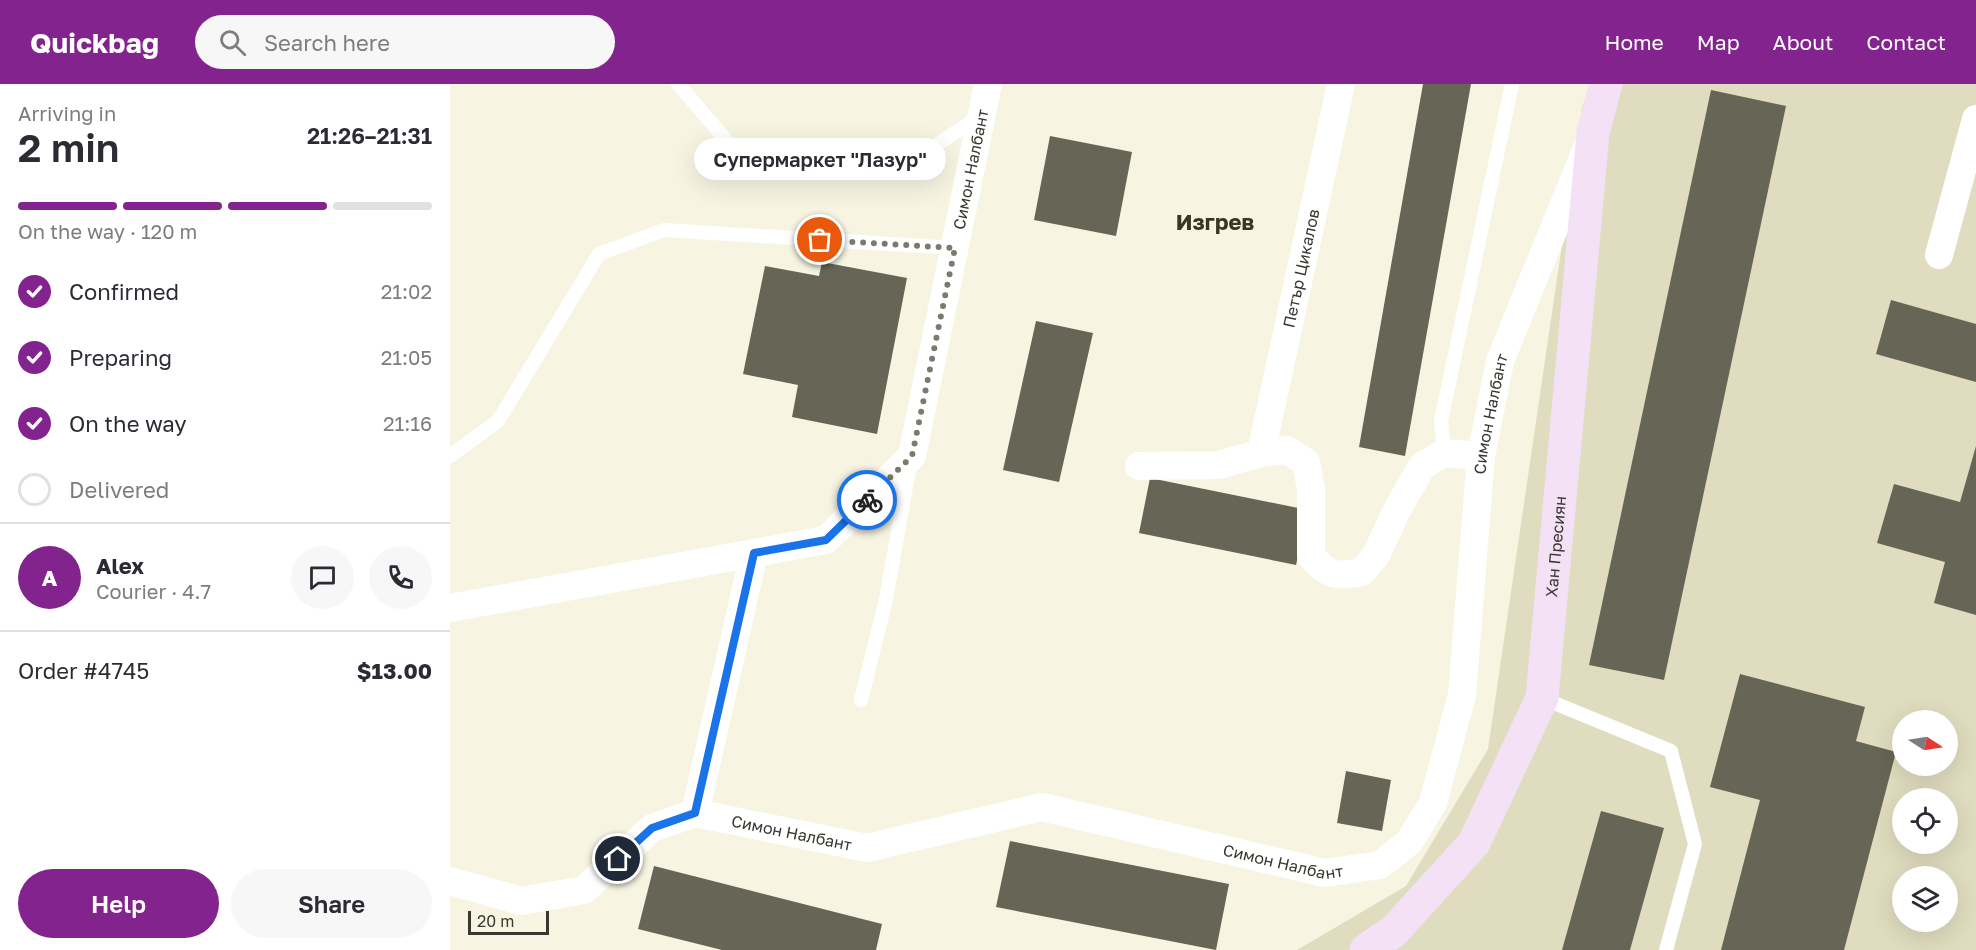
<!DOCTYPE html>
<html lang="en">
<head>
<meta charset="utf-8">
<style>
  body { margin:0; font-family:"Golos Text",sans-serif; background:#f7f7f7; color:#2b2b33; height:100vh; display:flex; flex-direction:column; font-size:22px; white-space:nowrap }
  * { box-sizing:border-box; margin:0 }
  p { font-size:20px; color:#7c7c81 }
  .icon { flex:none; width:33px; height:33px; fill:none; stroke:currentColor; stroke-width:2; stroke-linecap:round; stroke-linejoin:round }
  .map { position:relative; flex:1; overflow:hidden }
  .side { display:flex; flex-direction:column; background:#fff; width:450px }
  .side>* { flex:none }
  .needle { width:39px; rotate:102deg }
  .controls { position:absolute; left:1442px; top:626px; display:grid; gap:12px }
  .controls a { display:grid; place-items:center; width:66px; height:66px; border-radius:50%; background:#fff; box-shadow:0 6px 24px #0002; font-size:30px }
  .scale { position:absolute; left:18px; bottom:15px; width:81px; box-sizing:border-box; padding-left:6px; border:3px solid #383730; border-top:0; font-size:16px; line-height:21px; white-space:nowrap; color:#383730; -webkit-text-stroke:4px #f7f5e2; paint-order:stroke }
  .pin { position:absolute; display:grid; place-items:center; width:51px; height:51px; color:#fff; margin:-26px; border:3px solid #fff; border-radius:50%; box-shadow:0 2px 6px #0007 }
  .courier { position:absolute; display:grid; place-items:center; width:60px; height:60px; margin:-30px; border:4px solid #1a73e8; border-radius:50%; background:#fff; color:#222; box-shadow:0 2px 8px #0007 }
  .bubble { position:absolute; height:42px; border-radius:21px; background:#fff; box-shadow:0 6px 24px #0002; font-size:20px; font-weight:600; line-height:42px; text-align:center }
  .summary em { font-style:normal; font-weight:600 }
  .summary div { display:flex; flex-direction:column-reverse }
  .summary { display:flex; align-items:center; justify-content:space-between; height:102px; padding:0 18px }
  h1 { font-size:39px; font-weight:600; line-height:45px }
  .bar { display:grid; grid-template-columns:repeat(4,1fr); gap:9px 6px; align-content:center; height:72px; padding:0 18px }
  .bar i { height:8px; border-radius:4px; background:#e1e1e2 }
  .bar .selected { background:#83238e }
  .bar p { grid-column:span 4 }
  .line { display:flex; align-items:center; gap:15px; padding:0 18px; border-top:2px solid #e1e1e2 }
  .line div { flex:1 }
  .round { display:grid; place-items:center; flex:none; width:63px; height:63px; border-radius:32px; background:#f7f7f7 }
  ol { padding:0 18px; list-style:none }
  li { display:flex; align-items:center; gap:18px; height:66px }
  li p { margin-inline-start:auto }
  li .icon { padding:6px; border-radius:50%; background:#83238e; color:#fff; stroke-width:4 }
  li:last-child { color:#7c7c81 }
  li i { width:33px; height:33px; border:3px solid #e1e1e2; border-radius:50% }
  .cta { display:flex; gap:12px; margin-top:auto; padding:12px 18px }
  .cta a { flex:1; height:69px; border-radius:36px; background:#83238e; color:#fff; font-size:24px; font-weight:600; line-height:69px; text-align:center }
  .cta a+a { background:#f7f7f7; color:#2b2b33 }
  header { display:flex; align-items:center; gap:36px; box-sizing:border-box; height:84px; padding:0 30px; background:#83238e; color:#fff }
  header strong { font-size:28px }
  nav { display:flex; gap:33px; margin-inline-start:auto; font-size:21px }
  .search { width:420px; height:54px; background:#f7f7f7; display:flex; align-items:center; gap:15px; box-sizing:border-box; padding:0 21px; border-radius:33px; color:#7c7c81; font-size:22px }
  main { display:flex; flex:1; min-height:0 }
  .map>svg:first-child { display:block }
</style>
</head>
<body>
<header>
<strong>Quickbag</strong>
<div class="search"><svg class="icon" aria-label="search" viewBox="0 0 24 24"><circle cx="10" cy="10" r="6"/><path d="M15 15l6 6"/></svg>Search here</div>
<nav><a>Home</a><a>Map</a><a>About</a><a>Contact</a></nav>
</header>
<main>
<section class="side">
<div class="summary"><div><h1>2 min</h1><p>Arriving in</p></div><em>21:26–21:31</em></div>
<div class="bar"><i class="selected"></i><i class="selected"></i><i class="selected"></i><i></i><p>On the way · 120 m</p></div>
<ol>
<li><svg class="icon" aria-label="check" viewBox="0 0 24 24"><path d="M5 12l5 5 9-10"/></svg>Confirmed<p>21:02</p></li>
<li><svg class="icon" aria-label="check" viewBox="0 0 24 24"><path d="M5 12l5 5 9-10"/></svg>Preparing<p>21:05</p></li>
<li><svg class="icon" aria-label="check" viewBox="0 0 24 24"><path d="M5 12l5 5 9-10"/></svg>On the way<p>21:16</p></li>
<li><i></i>Delivered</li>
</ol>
<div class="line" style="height:108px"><b class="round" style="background:#83238e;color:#fff">A</b><div><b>Alex</b><p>Courier · 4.7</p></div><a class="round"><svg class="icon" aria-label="chat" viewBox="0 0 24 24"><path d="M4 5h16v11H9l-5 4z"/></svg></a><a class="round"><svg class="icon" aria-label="phone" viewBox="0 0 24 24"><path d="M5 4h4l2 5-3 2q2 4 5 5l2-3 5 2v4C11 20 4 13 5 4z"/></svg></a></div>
<div class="line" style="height:78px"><div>Order #4745</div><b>$13.00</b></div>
<div class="cta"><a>Help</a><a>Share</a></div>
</section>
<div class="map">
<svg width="1526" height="866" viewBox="0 0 1526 866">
  <rect width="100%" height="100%" fill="#f7f5e2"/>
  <path fill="#dfdcbf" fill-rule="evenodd" d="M1140,0H1526V866H847L956,802L1038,665L1132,24ZM1452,636H1497V681H1452ZM1452,714H1497V759H1452ZM1452,792H1497V837H1452Z"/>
  <path fill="#676555" d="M973,0H1021L955,372L909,363Z
    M1261,6L1336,22L1214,596L1139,581Z
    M600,52L682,68L666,152L584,136Z
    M372,178L457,194L427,350L342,333L348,301L293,290L315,182L369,192Z
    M1441,216L1526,240V298L1426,270Z
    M586,237L643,249L609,398L553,386Z
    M1526,362V531L1484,519L1495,478L1427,459L1444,400L1510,418Z
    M700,394L858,426L846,481L689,449Z
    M1290,590L1415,623L1406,657L1446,668L1394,866H1271L1310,716L1260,703Z
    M896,687L941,696L932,747L887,739Z
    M1151,727L1214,744L1180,866H1112Z
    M560,757L779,800L766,866L546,823Z
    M204,782L432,840L426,866H272L188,845Z"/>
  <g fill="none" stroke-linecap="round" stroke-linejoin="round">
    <path stroke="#fff" stroke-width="14" d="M228,0L289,71L452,84L530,32
      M994,369L991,337L1062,0
      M0,372L48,337L149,170L214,146L505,164
      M1092,614L1221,667L1245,760L1216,866
      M411,616L436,515L460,380"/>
    <g stroke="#fff" stroke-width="28">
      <path d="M1489,171L1526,35"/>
      <path id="s1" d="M811,369L891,0"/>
      <path d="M689,382L769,381L811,369L837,366L856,378L861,405V472C878,492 887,493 912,488L926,471L947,426L972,382L994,369L1031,372"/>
      <path id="s2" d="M0,524L376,456L462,372L538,0"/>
      <path d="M245,729L304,469"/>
      <path id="s3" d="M0,797L71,817L134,806L202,744L245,729L417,764L592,723L875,789L930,781L959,758L983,719L1012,611L1031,372L1050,277L1137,64"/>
    </g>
    <path stroke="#f4e1f6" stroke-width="33" id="s4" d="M916,866L944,847L1024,759L1092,614L1143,49L1156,0"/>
  </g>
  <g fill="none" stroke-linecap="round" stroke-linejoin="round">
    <path stroke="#7b7a6e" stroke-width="6" stroke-dasharray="0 10.8" d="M370,156L505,164L462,372L417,416"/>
    <path stroke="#1a73e8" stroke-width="8" d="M168,775L202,744L245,729L304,469L376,456L417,416"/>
  </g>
  <g text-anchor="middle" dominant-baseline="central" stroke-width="6" stroke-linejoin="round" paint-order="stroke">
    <g font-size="16" fill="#383730" stroke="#f7f5e2">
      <text stroke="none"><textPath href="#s2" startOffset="795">Симон Налбант</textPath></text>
      <text stroke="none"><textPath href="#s1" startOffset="189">Петър Цикалов</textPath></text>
      <text stroke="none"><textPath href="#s3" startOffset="1454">Симон Налбант</textPath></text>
      <text stroke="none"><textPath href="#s4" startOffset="465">Хан Пресиян</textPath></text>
      <text stroke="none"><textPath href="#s3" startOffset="374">Симон Налбант</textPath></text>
      <text stroke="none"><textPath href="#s3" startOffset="878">Симон Налбант</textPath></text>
    </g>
    <g font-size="22" font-weight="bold" fill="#383627" stroke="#f7f5e2">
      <text x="765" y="137">Изгрев</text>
    </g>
  </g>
</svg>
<div class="controls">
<a><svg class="needle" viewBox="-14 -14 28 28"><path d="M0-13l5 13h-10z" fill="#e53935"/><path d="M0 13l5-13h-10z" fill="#7c7c81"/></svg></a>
<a><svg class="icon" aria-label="locate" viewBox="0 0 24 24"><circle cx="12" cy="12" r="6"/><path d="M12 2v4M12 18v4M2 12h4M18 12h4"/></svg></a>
<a><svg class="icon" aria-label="layers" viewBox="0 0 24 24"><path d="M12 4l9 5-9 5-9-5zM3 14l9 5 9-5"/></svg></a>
</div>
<div class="scale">20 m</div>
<div class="pin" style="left:370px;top:156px;background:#ea580c"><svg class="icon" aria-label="bag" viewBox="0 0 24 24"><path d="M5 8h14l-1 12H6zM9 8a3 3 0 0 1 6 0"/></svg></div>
<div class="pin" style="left:168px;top:775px;background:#1f2937"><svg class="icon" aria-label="home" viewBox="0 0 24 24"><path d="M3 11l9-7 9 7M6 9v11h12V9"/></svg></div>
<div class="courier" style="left:417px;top:416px"><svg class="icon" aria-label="bike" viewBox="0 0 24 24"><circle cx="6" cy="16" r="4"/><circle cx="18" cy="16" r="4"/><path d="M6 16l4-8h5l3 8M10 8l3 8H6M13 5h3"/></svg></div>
<div class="bubble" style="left:244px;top:54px;width:252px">Супермаркет &quot;Лазур&quot;</div>
</div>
</main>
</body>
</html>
